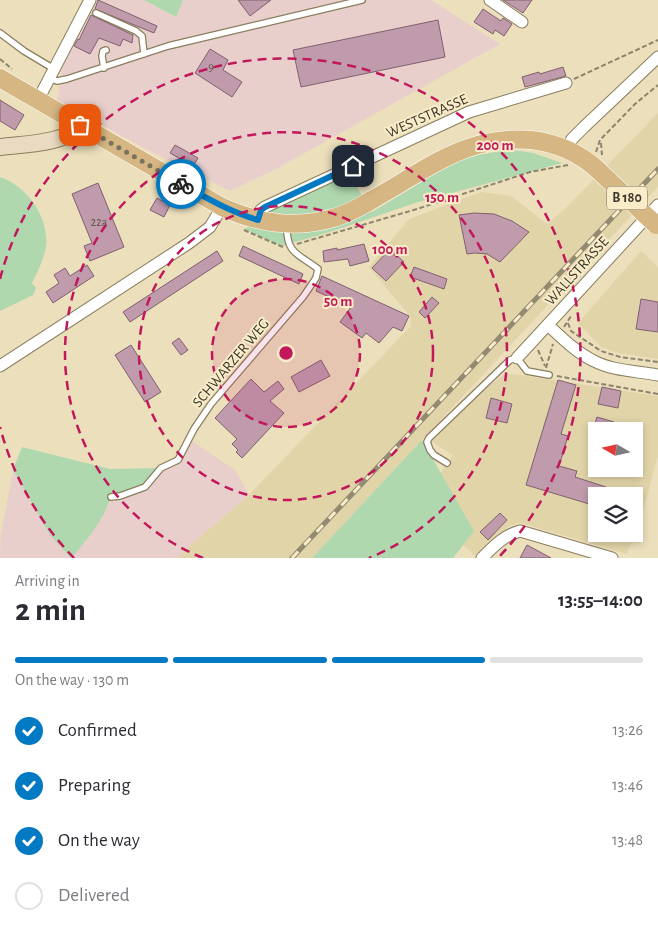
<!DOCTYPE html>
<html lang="en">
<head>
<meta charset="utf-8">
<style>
  body { margin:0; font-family:"Alegreya Sans",sans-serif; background:#f7f7f7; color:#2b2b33; height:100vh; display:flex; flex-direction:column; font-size:19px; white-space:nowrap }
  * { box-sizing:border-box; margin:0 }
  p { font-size:16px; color:#7c7c81 }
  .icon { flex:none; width:28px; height:28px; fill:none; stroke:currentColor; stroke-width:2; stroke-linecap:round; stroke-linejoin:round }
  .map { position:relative; height:558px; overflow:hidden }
  .details { display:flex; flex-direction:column; background:#fff; flex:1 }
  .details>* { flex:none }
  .needle { width:32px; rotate:279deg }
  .tools { position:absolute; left:588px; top:422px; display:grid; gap:10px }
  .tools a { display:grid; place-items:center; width:55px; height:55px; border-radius:0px; background:#fff; box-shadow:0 2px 8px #0003; font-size:25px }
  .pin { position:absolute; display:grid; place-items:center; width:42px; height:42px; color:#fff; margin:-21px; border-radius:10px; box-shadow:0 2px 8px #0006 }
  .courier { position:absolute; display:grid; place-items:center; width:50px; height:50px; margin:-25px; border:4px solid #017ac3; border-radius:50%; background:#fff; color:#222; box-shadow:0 1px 6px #0007 }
  .overview em { font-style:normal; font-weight:700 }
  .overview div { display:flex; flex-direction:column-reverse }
  .overview { display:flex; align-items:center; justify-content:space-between; height:85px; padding:0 15px }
  h1 { font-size:32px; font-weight:700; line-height:38px }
  .bar { display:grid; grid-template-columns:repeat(4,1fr); gap:8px 5px; align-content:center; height:60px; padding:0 15px }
  .bar i { height:6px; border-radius:4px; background:#e1e1e2 }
  .bar .active { background:#017ac3 }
  .bar p { grid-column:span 4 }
  ol { padding:0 15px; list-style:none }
  li { display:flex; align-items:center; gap:15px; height:55px }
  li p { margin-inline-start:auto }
  li .icon { padding:5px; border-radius:50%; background:#017ac3; color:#fff; stroke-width:4 }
  li:last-child { color:#7c7c81 }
  li i { width:28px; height:28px; border:2px solid #e1e1e2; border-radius:50% }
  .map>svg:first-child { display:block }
</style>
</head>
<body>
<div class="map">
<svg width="658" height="558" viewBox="0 0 658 558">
  <rect width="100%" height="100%" fill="#ebdfbc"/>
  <path fill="#e2d4a9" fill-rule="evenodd" d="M658,113V187L312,558H177L187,548L249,495L411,326L410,316L369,267L409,219L481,192L511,196L547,224L564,210Z
    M641,251L658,267V359L618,353L601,347L578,323Z
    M506,373L658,396V455L640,522L627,554L521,523L509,526L477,558L457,539L431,487L453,455L432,442L482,391ZM596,431H634V469H596ZM596,496H634V534H596Z"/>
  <path fill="#e9cfcb" d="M98,0H144L175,17L183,0H431L500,44L276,169L230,191L146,149L57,101L62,68Z
    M189,439L235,470L249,495L187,548L177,558H0L1,534L13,470L50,535L84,544L107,508L111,497L178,460Z"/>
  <path fill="#afd8ae" d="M144,0H183L176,17Z
    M513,150L533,153L562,163L415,203L336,230L282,246L244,229L267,219L269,209L349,174L372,212L453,163C473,155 492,152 513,150Z
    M0,177C27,186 49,217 46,246C44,259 38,271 32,283L36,288L33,295L0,311Z
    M422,440L474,531L453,558H312Z
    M22,447L110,469L161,468L145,487L111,497C103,520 87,541 71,558L50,535L13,470Z"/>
  <path fill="#bf9bac" stroke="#81606f" d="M98,0L157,26L154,33L95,9Z
    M238,0H271L250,16Z
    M503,0H532L523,13Z
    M483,9L501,21L503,18L512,24L504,36L495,30L493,34L474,22Z
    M91,15L133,35L132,43L123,39L120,46L99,38L90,54L74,46L78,39L79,40Z
    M438,20L445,57L301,87L293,50Z
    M210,49L228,60L223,70L242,82L232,97L195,73Z
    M563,67L566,76L525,87L522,77L539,72L540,74Z
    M0,100L24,115L15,130L0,121Z
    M175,145L198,158L193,166L170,153Z
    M98,183L124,247L90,261L84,246L92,243L72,194Z
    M157,198L170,205L164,217L150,210Z
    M474,213L494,214L512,221L529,232L500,262L487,254L475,253L467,254L459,215Z
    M364,244L369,261L350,266L348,259L324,262L323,251L337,248V250Z
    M243,246L303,274L299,284L239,256Z
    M390,249L404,262L386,281L372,268Z
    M217,251L223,261L130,322L123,312Z
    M87,265L94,276L53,303L46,292L59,283L54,275L65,268L70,276Z
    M414,267L447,279L444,289L410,277Z
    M322,276L409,316L402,331L393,327L379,343L366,333L362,338L340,322L351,307L316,291Z
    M432,297L439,303L425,318L419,312Z
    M641,299L658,302V332L636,329Z
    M179,338L188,350L181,355L172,343Z
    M131,345L161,392L145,402L115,355Z
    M321,360L330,376L299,392L291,377Z
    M251,379L264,392L278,381L284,389L270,401L284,413L242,458L236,452L238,450L232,444L237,439L215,418Z
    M558,380L576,385L561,434L568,436L559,466L577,471L575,477L606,487L603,496H596V506L526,485Z
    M602,387L621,391L618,408L598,404Z
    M491,398L512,404L507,423L486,418Z
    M597,417L614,422L611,431H593Z
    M500,513L507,520L488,540L480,532Z
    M527,545L551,558H520Z"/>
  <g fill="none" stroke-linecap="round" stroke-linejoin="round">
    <g stroke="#897e5d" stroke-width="8">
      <path id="lane" d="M96,13L136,31L142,36L144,54
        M0,33L24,51L54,69
        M104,68L102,56L103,51L106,50
        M49,78L57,81L67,79L168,46L362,0
        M447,463L434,455L430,450L427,442L429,438L510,360L517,358L527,371L549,375
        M111,497L120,496L145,487L161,468L178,460L194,429L211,404L303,297L316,278L318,269C299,254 286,254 287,226"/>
    </g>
    <g stroke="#897e5d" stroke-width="13">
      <path id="street" d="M490,0L522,22
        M38,100L90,0
        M567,149L572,139L584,127L658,57
        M258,220L261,210L265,207L469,112L566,83
        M548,325C562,338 577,353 594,361C613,371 637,371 658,375
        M517,358L658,205
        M0,366L189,243L210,227L222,207
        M482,558C493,547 504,535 520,531L612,558"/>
    </g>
    <g stroke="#897e5d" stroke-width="18">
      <path id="secondary" d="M0,147C21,144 68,144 80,125"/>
    </g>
    <g stroke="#fff" stroke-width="19">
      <path id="primary" d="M0,78L222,207C257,223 295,229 333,218C349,214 363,205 377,197C430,167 467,135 531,140C557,143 580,153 599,171"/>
    </g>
    <path stroke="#8c846c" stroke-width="2" stroke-dasharray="5 2.5" stroke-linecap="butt" d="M0,59L12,69
      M574,79L658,40
      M601,143L602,155
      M596,152L600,140L635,104L658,85
      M244,230L283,247
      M297,244L417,209L530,172L568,165
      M568,323L571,331L601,351L620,357L658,362
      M564,327L571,316
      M538,350L545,366
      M546,368L553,344
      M557,376L658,394"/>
    <use href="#lane" stroke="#fff" stroke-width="5.5"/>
    <use href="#street" stroke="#fff" stroke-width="11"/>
    <use href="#secondary" stroke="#eadac1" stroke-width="16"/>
    <use href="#primary" stroke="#d6b682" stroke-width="18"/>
    <g stroke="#938a72" stroke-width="5">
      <path id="rail" d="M292,558L658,169"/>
    </g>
    <use href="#rail" stroke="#f8ecc9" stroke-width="3" stroke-dasharray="9" stroke-linecap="butt"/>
    <g stroke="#fff" stroke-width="19" stroke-linecap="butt">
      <path id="primary-bridge" d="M599,171L656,225"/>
    </g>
    <use href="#primary-bridge" stroke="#d6b682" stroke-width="18"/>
  </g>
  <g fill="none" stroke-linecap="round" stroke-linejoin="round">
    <path stroke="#7a725d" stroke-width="5" stroke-dasharray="0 9" d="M80,125L181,184"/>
    <path stroke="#017ac3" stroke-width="6" d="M181,184C207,198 230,212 258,220L261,210L265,207L353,166"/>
  </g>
  <circle cx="286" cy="353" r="74" fill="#c2185b" fill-opacity=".12"/>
  <g fill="none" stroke="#c2185b" stroke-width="2.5" stroke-dasharray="9 6">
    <circle cx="286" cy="353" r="74"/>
    <circle cx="286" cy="353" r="147"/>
    <path d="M203 558A221 221 0 1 1 369 558"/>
    <path d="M74 558A295 295 0 0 1 0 427M0 279A295 295 0 1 1 498 558"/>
  </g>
  <g text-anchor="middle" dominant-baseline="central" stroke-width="4" stroke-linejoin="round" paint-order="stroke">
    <g font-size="12" fill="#5e514a">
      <text x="211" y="67">9</text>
      <text x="99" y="222">22a</text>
    </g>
    <rect fill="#f8ecc9" stroke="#756e5a" stroke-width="1" x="607" y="186.5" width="40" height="23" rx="4"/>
    <g font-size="14" font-weight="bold" fill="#3d382a">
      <text x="627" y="198">B 180</text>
    </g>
    <g font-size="15" fill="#3d382a" stroke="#f8ecc9">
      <text transform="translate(427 116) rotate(-24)">WESTSTRASSE</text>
      <text transform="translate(577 271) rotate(-48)">WALLSTRASSE</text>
      <text transform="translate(231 363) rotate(-50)">SCHWARZER WEG</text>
    </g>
  </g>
  <circle cx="286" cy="353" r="8" fill="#c2185b" stroke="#f8ecc9" stroke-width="2.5"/>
  <g font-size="15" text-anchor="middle" font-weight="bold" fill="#c2185b" stroke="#f8ecc9" stroke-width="4" stroke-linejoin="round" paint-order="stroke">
    <text x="495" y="150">200 m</text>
    <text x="442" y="202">150 m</text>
    <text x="390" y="254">100 m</text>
    <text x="338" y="306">50 m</text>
  </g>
</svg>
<div class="tools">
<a><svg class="needle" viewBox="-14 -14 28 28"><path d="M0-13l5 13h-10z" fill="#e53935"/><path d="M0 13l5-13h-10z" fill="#7c7c81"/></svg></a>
<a><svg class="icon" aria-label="layers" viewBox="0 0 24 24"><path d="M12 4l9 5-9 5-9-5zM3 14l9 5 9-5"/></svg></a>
</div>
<div class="pin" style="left:80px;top:125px;background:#ea580c"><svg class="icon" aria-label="bag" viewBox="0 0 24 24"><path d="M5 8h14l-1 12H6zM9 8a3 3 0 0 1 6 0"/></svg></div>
<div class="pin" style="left:353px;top:166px;background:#1f2937"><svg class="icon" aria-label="home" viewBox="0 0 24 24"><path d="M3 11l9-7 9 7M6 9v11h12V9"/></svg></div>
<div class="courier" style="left:181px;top:184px"><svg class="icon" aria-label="bike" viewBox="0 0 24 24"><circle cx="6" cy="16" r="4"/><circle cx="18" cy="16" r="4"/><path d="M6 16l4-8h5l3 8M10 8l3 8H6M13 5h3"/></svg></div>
</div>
<section class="details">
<div class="overview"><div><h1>2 min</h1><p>Arriving in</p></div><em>13:55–14:00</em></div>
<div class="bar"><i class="active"></i><i class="active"></i><i class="active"></i><i></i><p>On the way · 130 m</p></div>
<ol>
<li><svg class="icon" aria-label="check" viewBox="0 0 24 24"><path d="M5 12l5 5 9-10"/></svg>Confirmed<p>13:26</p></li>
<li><svg class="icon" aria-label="check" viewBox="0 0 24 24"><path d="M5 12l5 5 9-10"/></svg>Preparing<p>13:46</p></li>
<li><svg class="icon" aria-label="check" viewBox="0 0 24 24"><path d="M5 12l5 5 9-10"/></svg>On the way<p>13:48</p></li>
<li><i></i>Delivered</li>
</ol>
</section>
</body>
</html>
